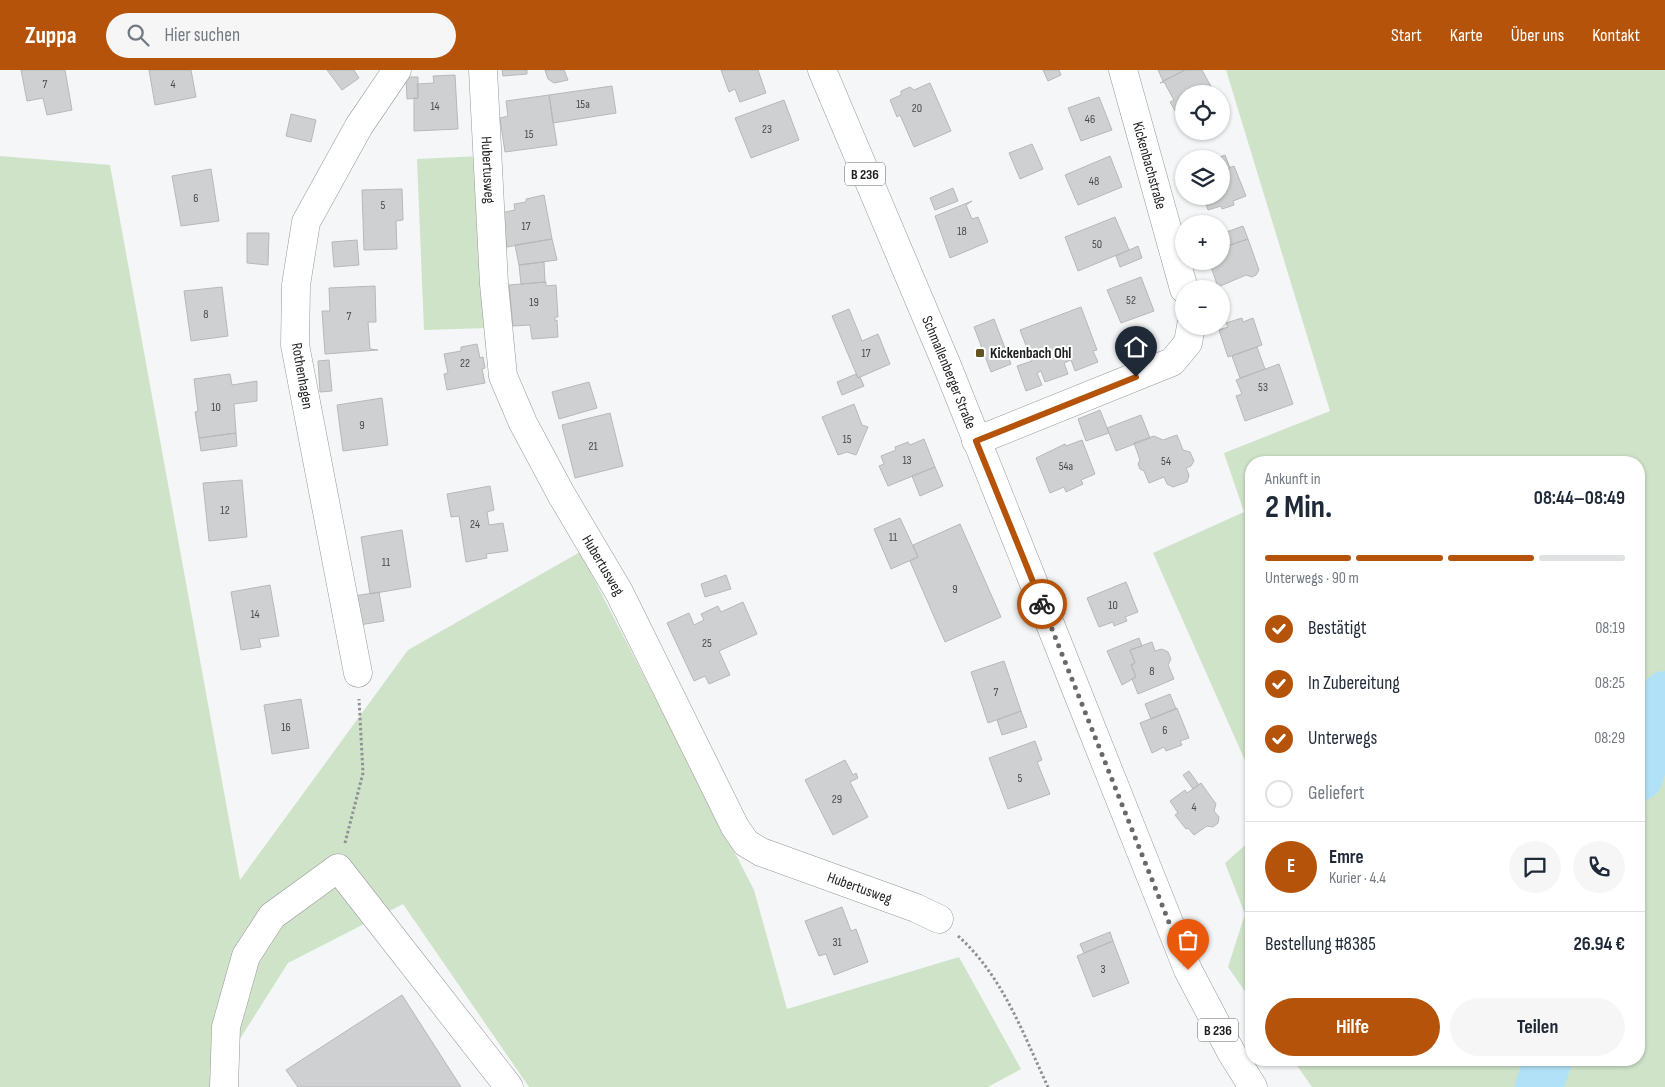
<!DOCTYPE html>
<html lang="de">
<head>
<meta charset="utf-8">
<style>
  body { margin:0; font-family:"Sofia Sans Condensed",sans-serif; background:#f6f6f7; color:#1f2937; height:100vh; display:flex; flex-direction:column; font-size:19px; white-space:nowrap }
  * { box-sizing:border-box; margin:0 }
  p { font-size:16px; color:#747a83 }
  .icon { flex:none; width:28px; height:28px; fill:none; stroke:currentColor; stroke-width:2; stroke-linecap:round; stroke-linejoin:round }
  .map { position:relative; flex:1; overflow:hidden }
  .side { position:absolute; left:1245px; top:386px; width:400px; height:610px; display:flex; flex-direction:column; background:#fff; border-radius:20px; box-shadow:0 1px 4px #0004 }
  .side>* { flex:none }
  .tools { position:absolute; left:1175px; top:15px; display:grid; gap:10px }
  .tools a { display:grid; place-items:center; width:55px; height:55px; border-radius:50%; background:#fff; box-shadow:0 1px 4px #0004; font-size:25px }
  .pin { position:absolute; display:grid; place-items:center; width:42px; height:42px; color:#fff; margin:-51px -21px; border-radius:50% 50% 50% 0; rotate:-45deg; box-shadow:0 0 5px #0007 }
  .pin .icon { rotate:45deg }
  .courier { position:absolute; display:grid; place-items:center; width:50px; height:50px; margin:-25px; border:4px solid #b45309; border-radius:50%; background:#fff; color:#222; box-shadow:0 1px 6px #0007 }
  .overview em { font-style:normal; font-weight:700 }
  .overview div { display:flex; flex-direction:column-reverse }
  .overview { display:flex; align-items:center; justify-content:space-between; height:85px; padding:0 20px }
  h1 { font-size:32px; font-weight:700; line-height:38px }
  .bar { display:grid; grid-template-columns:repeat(4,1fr); gap:8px 5px; align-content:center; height:60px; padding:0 20px }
  .bar i { height:6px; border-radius:4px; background:#e0e1e3 }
  .bar .current { background:#b45309 }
  .bar p { grid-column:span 4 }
  .line { display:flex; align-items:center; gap:12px; padding:0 20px; border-top:1px solid #e0e1e3 }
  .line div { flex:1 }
  .round { display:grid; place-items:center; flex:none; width:52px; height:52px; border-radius:26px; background:#f6f6f7 }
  ol { padding:0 20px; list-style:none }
  li { display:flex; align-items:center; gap:15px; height:55px }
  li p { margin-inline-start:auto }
  li .icon { padding:5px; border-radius:50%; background:#b45309; color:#fff; stroke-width:4 }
  li:last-child { color:#747a83 }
  li i { width:28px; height:28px; border:2px solid #e0e1e3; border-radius:50% }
  .button { display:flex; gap:10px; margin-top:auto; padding:10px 20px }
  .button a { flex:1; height:58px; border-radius:30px; background:#b45309; color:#fff; font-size:20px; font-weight:700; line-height:58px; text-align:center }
  .button a+a { background:#f6f6f7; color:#1f2937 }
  header { display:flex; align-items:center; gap:30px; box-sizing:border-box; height:70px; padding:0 25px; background:#b45309; color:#fff }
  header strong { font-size:24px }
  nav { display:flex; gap:28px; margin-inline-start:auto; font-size:18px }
  .search { width:350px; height:45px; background:#f6f6f7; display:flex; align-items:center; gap:12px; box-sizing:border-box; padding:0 18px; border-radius:28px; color:#747a83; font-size:19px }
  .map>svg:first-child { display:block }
</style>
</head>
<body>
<header>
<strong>Zuppa</strong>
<div class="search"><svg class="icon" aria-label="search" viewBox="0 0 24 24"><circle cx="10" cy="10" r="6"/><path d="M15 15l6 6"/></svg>Hier suchen</div>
<nav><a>Start</a><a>Karte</a><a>Über uns</a><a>Kontakt</a></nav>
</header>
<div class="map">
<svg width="1665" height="1017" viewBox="0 0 1665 1017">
  <rect width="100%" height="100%" fill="#f4f6f8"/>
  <path fill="#cfe3c9" d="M1226,0H1665V1017H1312L1293,990H1639V392H1251V704L1153,483L1244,442L1224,383L1330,341Z
    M0,86L110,95L240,810L408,580L580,482L754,820L787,939L959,887L1021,999L988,1017H529L403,834L288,893L212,1013V1017H0Z
    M481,86L489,258L424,260L417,89Z
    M1251,770V930L1228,897L1245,844L1225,793Z"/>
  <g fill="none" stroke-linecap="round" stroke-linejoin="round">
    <path stroke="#b1e1f6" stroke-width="48" d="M1639,707L1665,625
      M1539,1017L1548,990"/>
  </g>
  <path fill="#ced0d2" stroke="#b6b8ba" d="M21,0H65L72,40L47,45L43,28L27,31Z
    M149,0H191L196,27L155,35Z
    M327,0H354L359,8L342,20Z
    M502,0H527V4L503,6Z
    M545,0H564L568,10L554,13L548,9Z
    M721,0H758L766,23L740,32L735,19L729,22Z
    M1043,0H1059L1061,5L1048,11Z
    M1158,0H1185L1163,11Z
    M1185,0H1202L1215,24H1184V43L1178,46L1170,32L1174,30L1164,12L1160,13Z
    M455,5L458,59L414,61V28H418L417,14L434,13L433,6Z
    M406,7H418V28L407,29Z
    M930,13L951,61L914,77L900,45L897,47L890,30L901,25V21L910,17L914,20Z
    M612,16L616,43L553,53L549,25Z
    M549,25L557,75L505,82L500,48L508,46L506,31Z
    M1099,27L1112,60L1081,71L1068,38Z
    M784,30L799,70L751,88L735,48Z
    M291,44L316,50L311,72L286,66Z
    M1032,74L1043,99L1020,109L1009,83Z
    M1225,85L1230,98L1221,101V89H1215Z
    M1110,86L1122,117L1078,135L1065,105Z
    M1234,96L1246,126L1233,131L1234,135L1222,139L1221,136L1208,140L1204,128L1200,129L1199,126H1221V101Z
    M211,99L219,151L181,156L172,106Z
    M953,118L958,131L935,140L930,128Z
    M402,119L403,150L396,151L397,179L364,180L362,120Z
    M544,125L552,169L507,177L501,143L515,140L514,134L526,132V129Z
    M972,131L966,135L972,149L978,147L988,172L950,188L935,146Z
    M1115,147L1129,180L1078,201L1065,167Z
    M1243,156L1248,169L1221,178V164Z
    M247,163H269L268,195L247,193Z
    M552,169L557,190L519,195L515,175Z
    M1248,169L1259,200L1256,205L1252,207L1246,205L1218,217L1209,191H1221V178Z
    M357,170L359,195L334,197L332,172Z
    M1138,176L1142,188L1120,197L1116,186Z
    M544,192L545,212L521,214L519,195Z
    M1141,207L1154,241L1121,253L1107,220Z
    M546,212V216L556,215L558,247H555V251L557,250L558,267L532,269L530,255L513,256L509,215Z
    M375,216L376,252H368L370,279L378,280L325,284L322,241H330L329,218Z
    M222,217L228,266L191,271L184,221Z
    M1081,237L1097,280L1093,281L1098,292L1075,301L1071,290L1064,293L1068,304L1045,312L1041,301L1037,303L1042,315L1026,321L1017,296L1032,291L1020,260Z
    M849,239L862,271L878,264L890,294L858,308L832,246Z
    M1242,248L1243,252L1253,248L1262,275L1228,287L1219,260L1228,257L1226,253Z
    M994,249L1011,294L991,302L974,257Z
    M477,274L480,288L483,287L485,298L482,299L485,313L447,320L444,304L448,303L444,284L461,281V277Z
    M1257,277L1265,299L1240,308L1232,286Z
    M329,290L332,321L320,322L318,291Z
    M1279,294L1293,334L1245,351L1236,326L1242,324L1236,310Z
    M230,304L232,315L257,311V331L234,334L236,363L199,368L195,342L198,341L194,309Z
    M856,304L858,308L860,307L864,316L842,325L837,312Z
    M589,312L597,338L559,349L552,322Z
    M382,328L388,375L343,381L337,335Z
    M854,334L862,355L868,357L856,385L847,382L838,385L822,347Z
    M1100,340L1109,363L1086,371L1078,349Z
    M610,343L623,396L575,408L562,355Z
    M1141,345L1150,368L1116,381L1107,358Z
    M236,363L237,376L201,381L199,368Z
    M1177,365L1183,380L1190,382L1194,391L1191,396L1186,398L1189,405L1187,412L1173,417L1167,414L1164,407L1149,413L1144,401L1140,399L1138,394L1140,390L1134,373L1154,366L1163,370Z
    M924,369L935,397L888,416L879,396L884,394L881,386L896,380L895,377L908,372L910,375Z
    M1082,370L1095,404L1081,410L1083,414L1066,422L1064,417L1050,423L1036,388L1065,374L1066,376Z
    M935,397L943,416L920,426L912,406Z
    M242,410L247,467L209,471L203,413Z
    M490,416L494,440L487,442L489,455L503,453L508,481L486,484L487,488L466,492L459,446L451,447L447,424Z
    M900,448L918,487L891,499L874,459Z
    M960,454L1001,547L945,572L910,491L918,487L913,475Z
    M402,460L411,517L370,524L361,467Z
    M726,505L731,519L705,527L701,514Z
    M1126,512L1138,542L1125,547L1127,551L1114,556L1113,552L1099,557L1087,528Z
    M270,515L279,566L259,569L261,577L241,580L231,522Z
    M379,522L384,551L359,555L354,526Z
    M743,532L757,564L719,581L730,605L709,614L705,606L694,611L667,553L689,543L694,555L704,550L701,544L718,536L721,542Z
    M1139,568L1142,576L1130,580L1135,593L1131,595L1136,607L1122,615L1107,581Z
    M1152,572L1155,581L1162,579L1168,582L1171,589L1168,595L1174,609L1138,624L1132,609L1136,607L1131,595L1135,593L1130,580Z
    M1004,591L1021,641L988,653L971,602Z
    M1170,624L1176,639L1151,649L1145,634Z
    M301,629L309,678L272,684L264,635Z
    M1177,638L1189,668L1180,671L1182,675L1166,681L1164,677L1152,683L1140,653Z
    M1021,641L1027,657L1002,665L997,650Z
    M1035,671L1042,690L1037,692L1050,724L1008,739L989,688Z
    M845,690L853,705L856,703L858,708L850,712L868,747L833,765L805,710Z
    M1189,701L1199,715L1193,719L1183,705Z
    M1201,713L1216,734L1214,741L1219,747L1218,753L1213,757L1207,756L1194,765L1188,758L1186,759L1175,745L1178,743L1170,731L1185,720L1187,723Z
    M842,837L851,861L856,859L868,892L834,905L826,884L819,886L805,851Z
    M1110,862L1113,871L1084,883L1080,874Z
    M1113,871L1129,913L1093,927L1077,886Z
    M402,925L461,1017H298L286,1000Z"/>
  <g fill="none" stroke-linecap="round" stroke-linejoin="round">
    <g stroke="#969799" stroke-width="29">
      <g id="minor">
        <path id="s1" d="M483,0L494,214L503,306L523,353L561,424L619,522L735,757L746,773L761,782L916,838L939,849"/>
        <path id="s2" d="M1123,0L1184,219"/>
        <path d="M976,371L1172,292L1188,273L1191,256"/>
        <path d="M358,603L295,275L296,215L306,152L359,56L397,0"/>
        <path d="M224,1017L226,957L246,886L272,846L338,798L509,1017"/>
      </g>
    </g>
    <g stroke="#969799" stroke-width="29">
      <g id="major">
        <path id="s3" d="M822,0L948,298L1188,900L1231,982L1253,1017"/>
      </g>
    </g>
    <path stroke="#8f9192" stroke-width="3" stroke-dasharray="2.5 2.5" stroke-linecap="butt" d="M345,773L363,703L359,629
      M958,866C1003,906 1023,964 1048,1017"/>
    <use href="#minor" stroke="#fff" stroke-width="28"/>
    <use href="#major" stroke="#fff" stroke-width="28"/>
  </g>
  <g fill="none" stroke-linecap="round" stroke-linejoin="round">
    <path stroke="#686a6a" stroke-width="5" stroke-dasharray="0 9" d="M1042,534L1188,900"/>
    <path stroke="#b45309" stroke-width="6" d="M1042,534L976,371L1136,307"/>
  </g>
  <rect fill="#655422" stroke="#fff" stroke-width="2" x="975" y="278" width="10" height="10" rx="2.5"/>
  <g text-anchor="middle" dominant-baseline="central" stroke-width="4" stroke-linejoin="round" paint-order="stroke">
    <g font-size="12" fill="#494a4b">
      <text x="45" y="14">7</text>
      <text x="173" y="14">4</text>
      <text x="583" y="34">15a</text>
      <text x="435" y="36">14</text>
      <text x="917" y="38">20</text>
      <text x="1090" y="49">46</text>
      <text x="767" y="59">23</text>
      <text x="529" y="64">15</text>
      <text x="1094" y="111">48</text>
      <text x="196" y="128">6</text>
      <text x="383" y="135">5</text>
      <text x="526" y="156">17</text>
      <text x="962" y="161">18</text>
      <text x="1097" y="174">50</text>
      <text x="1131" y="230">52</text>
      <text x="534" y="232">19</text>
      <text x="206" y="244">8</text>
      <text x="349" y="246">7</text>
      <text x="866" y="283">17</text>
      <text x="465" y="293">22</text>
      <text x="1263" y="317">53</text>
      <text x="216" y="337">10</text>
      <text x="362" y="355">9</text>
      <text x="847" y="369">15</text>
      <text x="593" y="376">21</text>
      <text x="907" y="390">13</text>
      <text x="1166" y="391">54</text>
      <text x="1066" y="396">54a</text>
      <text x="225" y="440">12</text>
      <text x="475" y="454">24</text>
      <text x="893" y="467">11</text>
      <text x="386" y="492">11</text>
      <text x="955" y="519">9</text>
      <text x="1113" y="535">10</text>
      <text x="255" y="544">14</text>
      <text x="707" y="573">25</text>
      <text x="1152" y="601">8</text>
      <text x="996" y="622">7</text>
      <text x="286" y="657">16</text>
      <text x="1165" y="660">6</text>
      <text x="1020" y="708">5</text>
      <text x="837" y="729">29</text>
      <text x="1194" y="737">4</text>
      <text x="837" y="872">31</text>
      <text x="1103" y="899">3</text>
    </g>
    <g fill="#fff" stroke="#616262" stroke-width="1">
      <rect x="845" y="92.5" width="40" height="23" rx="4"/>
      <rect x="1198" y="948.5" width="40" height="23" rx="4"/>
    </g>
    <g font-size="14" font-weight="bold" fill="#1d1e1e">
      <text x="865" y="104">B 236</text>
      <text x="1218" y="960">B 236</text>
    </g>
    <g font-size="15" fill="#1d1e1e" stroke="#fff">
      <text stroke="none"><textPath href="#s2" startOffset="99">Kickenbachstraße</textPath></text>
      <text stroke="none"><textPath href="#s1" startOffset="100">Hubertusweg</textPath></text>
      <text stroke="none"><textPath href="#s3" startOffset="328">Schmallenberger Straße</textPath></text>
      <text transform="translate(302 306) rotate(80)">Rothenhagen</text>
      <text stroke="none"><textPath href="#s1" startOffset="521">Hubertusweg</textPath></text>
      <text stroke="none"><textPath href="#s1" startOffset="956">Hubertusweg</textPath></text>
    </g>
    <g font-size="15" font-weight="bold" fill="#1d1e1e" stroke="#fff" text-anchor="start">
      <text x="990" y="283">Kickenbach Ohl</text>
    </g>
  </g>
</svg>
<div class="tools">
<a><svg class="icon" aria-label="locate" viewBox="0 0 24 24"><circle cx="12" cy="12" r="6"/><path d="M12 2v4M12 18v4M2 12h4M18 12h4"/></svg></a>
<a><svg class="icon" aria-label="layers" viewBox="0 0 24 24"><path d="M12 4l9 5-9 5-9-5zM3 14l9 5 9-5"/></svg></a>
<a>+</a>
<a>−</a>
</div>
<div class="pin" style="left:1188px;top:900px;background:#ea580c"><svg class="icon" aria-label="bag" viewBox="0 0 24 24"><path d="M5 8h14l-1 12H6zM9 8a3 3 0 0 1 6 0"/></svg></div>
<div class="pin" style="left:1136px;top:307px;background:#1f2937"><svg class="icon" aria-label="home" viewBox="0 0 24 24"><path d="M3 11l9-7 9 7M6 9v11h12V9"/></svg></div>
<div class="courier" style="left:1042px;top:534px"><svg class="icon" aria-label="bike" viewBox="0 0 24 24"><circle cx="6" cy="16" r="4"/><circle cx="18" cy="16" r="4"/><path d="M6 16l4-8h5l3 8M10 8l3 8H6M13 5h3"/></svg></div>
<section class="side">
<div class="overview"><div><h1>2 Min.</h1><p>Ankunft in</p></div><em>08:44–08:49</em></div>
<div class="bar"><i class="current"></i><i class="current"></i><i class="current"></i><i></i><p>Unterwegs · 90 m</p></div>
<ol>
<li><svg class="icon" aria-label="check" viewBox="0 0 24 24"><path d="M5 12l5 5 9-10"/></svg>Bestätigt<p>08:19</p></li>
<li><svg class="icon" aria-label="check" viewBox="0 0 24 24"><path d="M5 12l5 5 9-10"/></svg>In Zubereitung<p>08:25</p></li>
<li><svg class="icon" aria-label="check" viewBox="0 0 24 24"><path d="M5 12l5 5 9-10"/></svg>Unterwegs<p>08:29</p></li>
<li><i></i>Geliefert</li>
</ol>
<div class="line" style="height:90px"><b class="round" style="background:#b45309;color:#fff">E</b><div><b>Emre</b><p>Kurier · 4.4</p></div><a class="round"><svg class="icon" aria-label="chat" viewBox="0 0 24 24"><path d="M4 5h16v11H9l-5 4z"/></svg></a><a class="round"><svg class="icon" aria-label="phone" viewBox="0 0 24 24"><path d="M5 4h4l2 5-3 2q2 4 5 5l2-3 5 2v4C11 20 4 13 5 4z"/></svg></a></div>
<div class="line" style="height:65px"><div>Bestellung #8385</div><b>26.94 €</b></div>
<div class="button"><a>Hilfe</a><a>Teilen</a></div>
</section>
</div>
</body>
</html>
